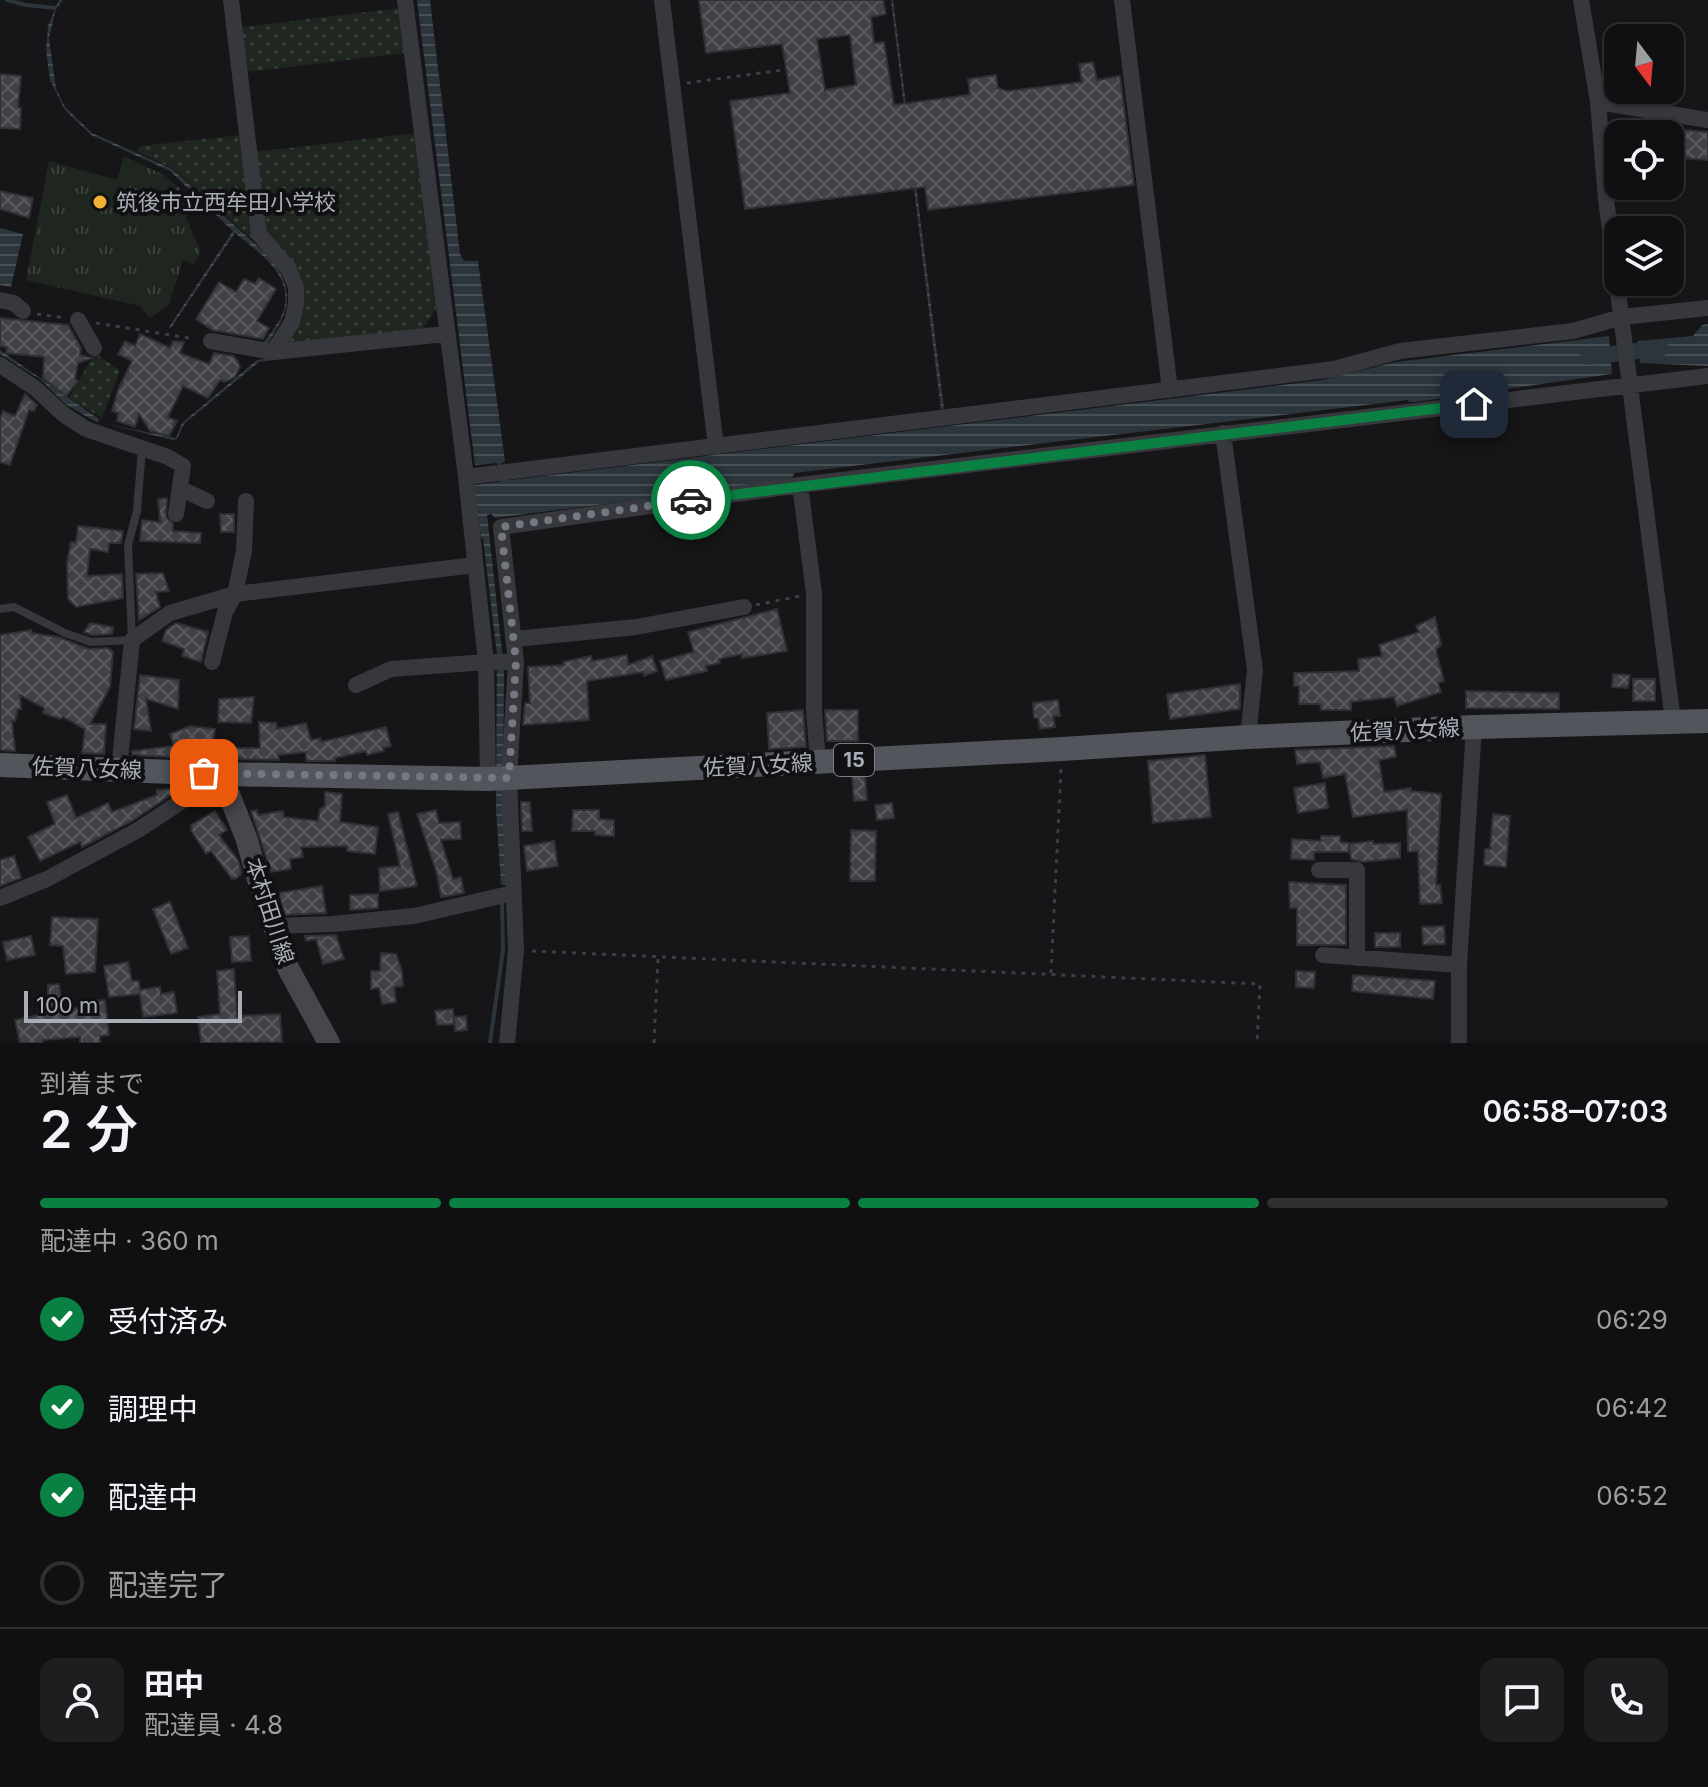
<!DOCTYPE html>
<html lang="ja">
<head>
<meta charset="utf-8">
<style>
  body { margin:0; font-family:Inter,"Noto Sans JP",sans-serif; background:#1e1e20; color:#f1f3f6; height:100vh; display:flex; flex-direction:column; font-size:30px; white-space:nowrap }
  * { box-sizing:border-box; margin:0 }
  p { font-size:26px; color:#9c9d9f }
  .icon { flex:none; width:44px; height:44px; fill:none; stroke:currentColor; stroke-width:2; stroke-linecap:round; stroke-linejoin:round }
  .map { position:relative; height:1043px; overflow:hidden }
  .drawer { display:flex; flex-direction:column; background:#101012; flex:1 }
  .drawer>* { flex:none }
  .needle { width:52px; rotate:164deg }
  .buttons { position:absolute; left:1604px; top:24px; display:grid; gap:16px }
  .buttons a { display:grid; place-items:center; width:80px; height:80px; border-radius:16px; background:#101012; box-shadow:0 2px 6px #0004,0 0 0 2px #303032; font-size:40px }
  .scale { position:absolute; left:24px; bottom:20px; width:218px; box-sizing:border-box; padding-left:8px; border:4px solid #a8adb8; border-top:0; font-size:22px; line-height:28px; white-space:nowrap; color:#a8adb8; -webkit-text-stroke:6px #111113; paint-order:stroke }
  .pin { position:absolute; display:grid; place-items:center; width:68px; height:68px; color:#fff; margin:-34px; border-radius:16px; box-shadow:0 4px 12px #0006 }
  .courier { position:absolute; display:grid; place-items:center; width:80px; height:80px; margin:-40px; border:6px solid #0b8043; border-radius:50%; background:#fff; color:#222; box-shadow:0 2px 10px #0007 }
  .headline em { font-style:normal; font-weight:600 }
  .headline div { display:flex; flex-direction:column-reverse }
  .headline { display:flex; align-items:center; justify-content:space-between; height:136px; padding:0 40px }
  h1 { font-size:52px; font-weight:600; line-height:60px }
  .bar { display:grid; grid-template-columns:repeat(4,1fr); gap:12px 8px; align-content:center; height:96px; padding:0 40px }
  .bar i { height:10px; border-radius:6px; background:#303032 }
  .bar .on { background:#0b8043 }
  .bar p { grid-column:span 4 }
  .line { display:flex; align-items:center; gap:20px; padding:0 40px; border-top:2px solid #303032 }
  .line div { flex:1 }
  .round { display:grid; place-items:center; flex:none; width:84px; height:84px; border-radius:16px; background:#1e1e20 }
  ol { padding:0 40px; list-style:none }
  li { display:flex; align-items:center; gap:24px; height:88px }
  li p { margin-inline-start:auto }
  li .icon { padding:8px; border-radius:50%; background:#0b8043; color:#fff; stroke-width:4 }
  li:last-child { color:#9c9d9f }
  li i { width:44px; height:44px; border:4px solid #303032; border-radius:50% }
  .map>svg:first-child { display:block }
</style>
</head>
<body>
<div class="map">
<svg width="1708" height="1043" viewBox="0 0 1708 1043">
  <defs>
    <pattern id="grass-dots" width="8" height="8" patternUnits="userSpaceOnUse" patternTransform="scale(2)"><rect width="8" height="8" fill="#1e261f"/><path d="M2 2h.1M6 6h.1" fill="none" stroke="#3c433d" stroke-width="1.8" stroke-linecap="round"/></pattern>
    <pattern id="park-tufts" width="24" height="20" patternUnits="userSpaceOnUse" patternTransform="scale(2)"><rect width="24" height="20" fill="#1e261f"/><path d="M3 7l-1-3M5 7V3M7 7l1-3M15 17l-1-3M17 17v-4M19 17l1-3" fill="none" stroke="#3c433d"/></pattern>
    <pattern id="water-rules" width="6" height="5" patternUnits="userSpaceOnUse" patternTransform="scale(2)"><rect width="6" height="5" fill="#2c353c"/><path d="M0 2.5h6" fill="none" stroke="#485056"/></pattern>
    <pattern id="building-cross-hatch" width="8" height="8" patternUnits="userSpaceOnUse" patternTransform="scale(2)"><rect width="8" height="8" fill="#404145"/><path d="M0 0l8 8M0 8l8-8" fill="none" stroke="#595a5e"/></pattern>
  </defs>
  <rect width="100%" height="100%" fill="#161618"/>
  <path fill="url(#grass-dots)" d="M401,8L406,53L247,72L242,27Z
    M417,133L437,307L422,330L290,347L286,341L299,309L264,234L254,152Z
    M241,135L254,241L172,168L136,151L141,146Z
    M95,353L120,371L102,418L69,398Z"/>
  <path fill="url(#park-tufts)" d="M124,156L164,175L193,200L186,218L201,252L193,265L183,260L169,305L150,318L140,306L26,280L49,161L117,180Z"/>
  <path fill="url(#water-rules)" d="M59,0H63L56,9L49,38L56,89L65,107L92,133L172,169L274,261C297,300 287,313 265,348L261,347C268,335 281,322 284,309C293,274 258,252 235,233L171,328L169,327L233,231L170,171L91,135L65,110L50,80L46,50L48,26Z
    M417,0H430L460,254L464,261H478L505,461L499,465L497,463L475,465Z
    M891,0H893L944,409L941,410Z
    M0,228L23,234L11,287L0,285Z
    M1708,324V366L1640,363L1637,341L1693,336L1702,325Z
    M1609,336L1612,374L1415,402H1409L1408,400L794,473L793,477L786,481L495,518L491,514L487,515L504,669L503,791L506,885L501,884L496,809L497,654L483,538H481L474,485L499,482L505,478L511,480L1322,380L1396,362Z
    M432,338L259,362L184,424L177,439L173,440L107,424L176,438L182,423L257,360Z
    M0,350L99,419L98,423L65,404L41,380L0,354Z"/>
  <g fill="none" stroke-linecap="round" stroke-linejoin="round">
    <path stroke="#2c353c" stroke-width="4" d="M7,0L26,5L55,8
      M490,1043L503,950L502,901"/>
    <path stroke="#2c353c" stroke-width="16" d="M1588,357L1661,348"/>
  </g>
  <path fill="url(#building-cross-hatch)" stroke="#303034" stroke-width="2" fill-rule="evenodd" d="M699,0H883L886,14L871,17L874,43L884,42L894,105L968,95L970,94L968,79L996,75L998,88L1007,91L1082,82L1079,64L1093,62L1097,80L1120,76L1134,185L928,210L925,187L745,209L730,101L790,93L782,44L706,53ZM850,35L856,85L825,90L817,39Z
    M0,74L21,76L18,107L21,108L20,129L0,128Z
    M1684,130L1708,132V160L1682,158Z
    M0,191L33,198L29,218L0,209Z
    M259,278L276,289L257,321L269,328L263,339L212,330L196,319L219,282L236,292L244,279L255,284Z
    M0,318L68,325L81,348L80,355L92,358L78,363L75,379L78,381L66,396L43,378L44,357L6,353L7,347L0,346Z
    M140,334L170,348L173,341L184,342L180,353L209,364L214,353L233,356L238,361L240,367L235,377L225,382L220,380L208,398L183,386L168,417L177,421L169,436L150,431L139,414L135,427L117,421L118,413L112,411L118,390L132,361L118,354L125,341L135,346Z
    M25,394L37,405L34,411L29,410L10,465L0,462V419L3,411L15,416Z
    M167,498L166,517L173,524V531L201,533L200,543L140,541L142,520L160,522L158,499Z
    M220,514H234V532H221Z
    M78,526L123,531L121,543H109L108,552L90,549L87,576L122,574L123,598L76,607L68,599L67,563L71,542L76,543Z
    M163,573L169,591L156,592L160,607L139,620L136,574Z
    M777,609L787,651L742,658V654L719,659L720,663L706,666L707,671L666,680L660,661L694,652L688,632Z
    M1435,617L1441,645L1436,650L1444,681L1438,683L1441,692L1397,706L1394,697L1351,702V710H1321L1320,704H1299V686H1294V673L1359,671L1358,659L1382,656L1379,645L1419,632L1416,626Z
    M90,623L113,627L112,634L92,635L84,632Z
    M176,623L208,632L201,662L182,656L184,649L162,641L166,630Z
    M31,630L32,633L58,637L89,649L108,648L113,652L110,687L90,724H106L104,754L82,753L85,729L63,717L60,719L43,713L44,708L20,695L21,709H18L15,721H12L15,751L0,750V635Z
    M627,655L628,665L652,656L657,671L644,676L643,672L587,681L589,720L523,725L525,703H530L528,667L564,665L563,662L591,656L592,661Z
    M1613,674L1630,675L1628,688L1612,687Z
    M140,675L179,680L178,709L146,699L151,731L134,729Z
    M1633,679H1655V701H1633Z
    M1240,684V709L1170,719L1167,694Z
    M1466,691L1559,693V709L1466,708Z
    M254,697L251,723L218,722L219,699Z
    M1058,700L1060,716H1053L1055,727L1040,729L1038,718H1034L1033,703Z
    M803,710L806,747L769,749L767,713Z
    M825,710H858V741H827Z
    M259,722L276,723L277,729L306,723L311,740L320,738L321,742L386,727L391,746L383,748L384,751L367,755L366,751L335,758V761H306V752L278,755L279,760L228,759L193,753L192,758L132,755V751L174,746L170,734L190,726L215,729L212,748H260Z
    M1394,746L1396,757L1379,760L1384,792L1411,788V791L1441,794L1436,885H1440L1442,903L1420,904L1418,851L1408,852L1407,810L1353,817L1345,774L1323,778L1320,762L1297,764L1295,750Z
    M1205,755L1211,817L1153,823L1148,761Z
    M865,775L867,800L854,801L852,776Z
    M1325,783L1328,808L1298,813L1294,788Z
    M172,789V794L132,821L82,847L80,842L40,861L28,837L55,824L47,802L67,795L76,818L108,803L112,812L157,795V790Z
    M325,792L342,794L340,822L378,827L375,854L347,851V846L301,847L303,857L290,859L291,869L271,872L251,811L257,810L258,815L283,811L284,817L318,821L320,809L325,806Z
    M521,802H530L532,831H522Z
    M892,803L894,818L877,820L875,805Z
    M436,810L439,823L460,822L461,839L441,840L453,879L461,877L464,893L441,897L437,874L417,814Z
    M573,810H599V819L614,820V836L595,835V831H572Z
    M215,811L227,830L219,835L238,860L242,873L237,878L232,879L211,851L206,854L191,830V825Z
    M398,812L417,886L380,891L379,868L400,866L388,814Z
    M1493,814L1510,816L1506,867L1484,865L1485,849H1490Z
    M851,830L876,831L875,881H850Z
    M1321,836H1340V842L1349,843V852H1314V860L1291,859L1292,839L1321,841Z
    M554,841L558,866L527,871L524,846Z
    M1373,841V844L1400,843V858L1364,862L1351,859L1349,844Z
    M14,856L21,878L0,886V860Z
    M1289,882L1346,885V945H1297V908H1290Z
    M322,886L326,913L285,915L278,893Z
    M378,894V908L350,910V895Z
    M170,902L188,948L171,954L153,909Z
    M52,917L98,919L95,972L66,974L63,946L50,945Z
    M1444,926L1445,944L1423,945L1422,927Z
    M1375,933H1400V947H1375Z
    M336,935L344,959L323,964L316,939L306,941L305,936Z
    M31,936L35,955L7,960L3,942Z
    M249,936L251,961L232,962L230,937Z
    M381,953L396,954L402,971L403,986L394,987L396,1002L382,1004L379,988L371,989V971H380Z
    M128,962L132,981H139L140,990L160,987L161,994L174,992L177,1013L143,1017L140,994L109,997L104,966Z
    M234,969L237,1016L280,1014L282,1042L201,1043L198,1017L220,1014L217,971Z
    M1296,971L1315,972L1314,988L1296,987Z
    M1353,975L1435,981L1433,999L1352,991Z
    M59,984L62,1010L88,1007L87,1001L105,1000L109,1035L100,1036V1043H80V1037L43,1040V1043H20L15,1020L48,1013V985Z
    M453,1009L454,1024L437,1025L435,1011Z
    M466,1016L467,1030L455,1031L454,1017Z"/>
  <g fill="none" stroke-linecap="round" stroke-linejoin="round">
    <path stroke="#3d3f44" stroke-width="3" stroke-dasharray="4 6" stroke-linecap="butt" d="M687,83L783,70
      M37,314L65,318
      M96,323L195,339
      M756,605L800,596
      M532,951L1260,984L1257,1043
      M1051,973L1061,769
      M654,1043L658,959"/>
    <path stroke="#37383d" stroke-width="8" d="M0,609L14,607L65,633L91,642L132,640L128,545L137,511L142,448"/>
    <path stroke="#37383d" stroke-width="16" d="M231,0L259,234L288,268L296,287V304L292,322L273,352
      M405,0L466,477L486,662L488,779
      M662,0L716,447
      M1122,0L1170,390
      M1581,0L1598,102L1606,199L1673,721
      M1598,102L1708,120
      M0,300L14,303L23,311
      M78,320L94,348
      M211,341L273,352L445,334
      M0,365L35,388L63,414L86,429L168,457L183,466L176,514
      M1223,433L1255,670L1248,737
      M466,477L1334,369L1400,351L1573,331L1622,317L1708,308
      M800,485L814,593V710L818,762
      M181,489L207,501
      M515,639L636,627L744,607
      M212,662L225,612L235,594L244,551L246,501
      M356,685L391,669L486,662H516
      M119,770L132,640L170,613L235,594L475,565
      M1319,870H1357V958
      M0,898L47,879L138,830L182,801L188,772
      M273,926L333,924L414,916L513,893
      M1323,955L1459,965
      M507,1043L516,950L509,778L516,662L501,527L800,485L1708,376
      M1459,1043V965L1474,727"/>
    <path stroke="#45474d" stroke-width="22" d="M221,774L247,840L256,873L288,968L329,1043"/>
    <path stroke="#53555c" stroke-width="24" d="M0,765L221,774L488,779L1062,749L1248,737L1474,727L1708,721"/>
  </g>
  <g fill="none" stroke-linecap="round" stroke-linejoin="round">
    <path stroke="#757880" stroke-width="8" stroke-dasharray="0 14.4" d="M204,773L509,778L516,662L501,527L691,500"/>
    <path stroke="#0b8043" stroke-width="10" d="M691,500L1474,404"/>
  </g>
  <circle fill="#f2b134" stroke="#111113" stroke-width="3" cx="100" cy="202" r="8"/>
  <g text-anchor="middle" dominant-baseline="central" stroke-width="8" stroke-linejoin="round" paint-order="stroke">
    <rect fill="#111113" stroke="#7b7e86" stroke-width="2" x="834" y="744" width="40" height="32" rx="6"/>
    <g font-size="20" font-weight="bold" fill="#a8adb8">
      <text x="854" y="760">15</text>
    </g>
    <g font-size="22" fill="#a8adb8" stroke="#111113" text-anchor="start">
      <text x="116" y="202">筑後市立西牟田小学校</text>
    </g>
    <g font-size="22" fill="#a8adb8" stroke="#111113">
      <text transform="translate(1405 730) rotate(-3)">佐賀八女線</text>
      <text transform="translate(758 765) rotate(-3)">佐賀八女線</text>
      <text transform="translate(87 768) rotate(2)">佐賀八女線</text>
      <text transform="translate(270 911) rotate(72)">本村田川線</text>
    </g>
  </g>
</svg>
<div class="buttons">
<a><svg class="needle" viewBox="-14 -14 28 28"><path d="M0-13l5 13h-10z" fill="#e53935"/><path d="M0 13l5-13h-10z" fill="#9c9d9f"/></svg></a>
<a><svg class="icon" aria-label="locate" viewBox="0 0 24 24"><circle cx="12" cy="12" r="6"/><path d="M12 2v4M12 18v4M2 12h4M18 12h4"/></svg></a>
<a><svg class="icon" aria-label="layers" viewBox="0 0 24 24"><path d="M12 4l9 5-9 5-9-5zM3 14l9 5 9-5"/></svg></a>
</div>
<div class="scale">100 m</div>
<div class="pin" style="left:204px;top:773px;background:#ea580c"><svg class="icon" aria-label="bag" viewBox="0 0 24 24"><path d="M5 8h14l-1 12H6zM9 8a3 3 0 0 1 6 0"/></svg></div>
<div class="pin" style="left:1474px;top:404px;background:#1f2937"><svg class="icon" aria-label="home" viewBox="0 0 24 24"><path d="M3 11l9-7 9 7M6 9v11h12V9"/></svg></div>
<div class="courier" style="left:691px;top:500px"><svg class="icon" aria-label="car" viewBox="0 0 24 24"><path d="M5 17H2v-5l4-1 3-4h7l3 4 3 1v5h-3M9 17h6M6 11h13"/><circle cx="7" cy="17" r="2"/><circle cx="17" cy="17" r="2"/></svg></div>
</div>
<section class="drawer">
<div class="headline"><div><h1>2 分</h1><p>到着まで</p></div><em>06:58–07:03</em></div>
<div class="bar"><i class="on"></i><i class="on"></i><i class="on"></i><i></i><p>配達中 · 360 m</p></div>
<ol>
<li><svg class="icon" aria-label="check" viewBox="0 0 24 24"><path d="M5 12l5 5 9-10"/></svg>受付済み<p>06:29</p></li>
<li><svg class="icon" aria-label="check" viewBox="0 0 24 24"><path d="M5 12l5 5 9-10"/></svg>調理中<p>06:42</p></li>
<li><svg class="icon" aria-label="check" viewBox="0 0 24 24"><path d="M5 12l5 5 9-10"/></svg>配達中<p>06:52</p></li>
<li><i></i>配達完了</li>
</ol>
<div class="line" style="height:144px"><a class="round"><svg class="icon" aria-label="person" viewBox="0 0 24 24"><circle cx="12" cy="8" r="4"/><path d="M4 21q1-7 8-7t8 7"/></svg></a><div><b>田中</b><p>配達員 · 4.8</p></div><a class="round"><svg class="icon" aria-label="chat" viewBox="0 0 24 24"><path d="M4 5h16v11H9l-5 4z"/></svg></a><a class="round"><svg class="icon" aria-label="phone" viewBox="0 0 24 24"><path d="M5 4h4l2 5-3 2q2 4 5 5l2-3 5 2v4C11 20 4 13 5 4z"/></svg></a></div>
</section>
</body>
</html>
